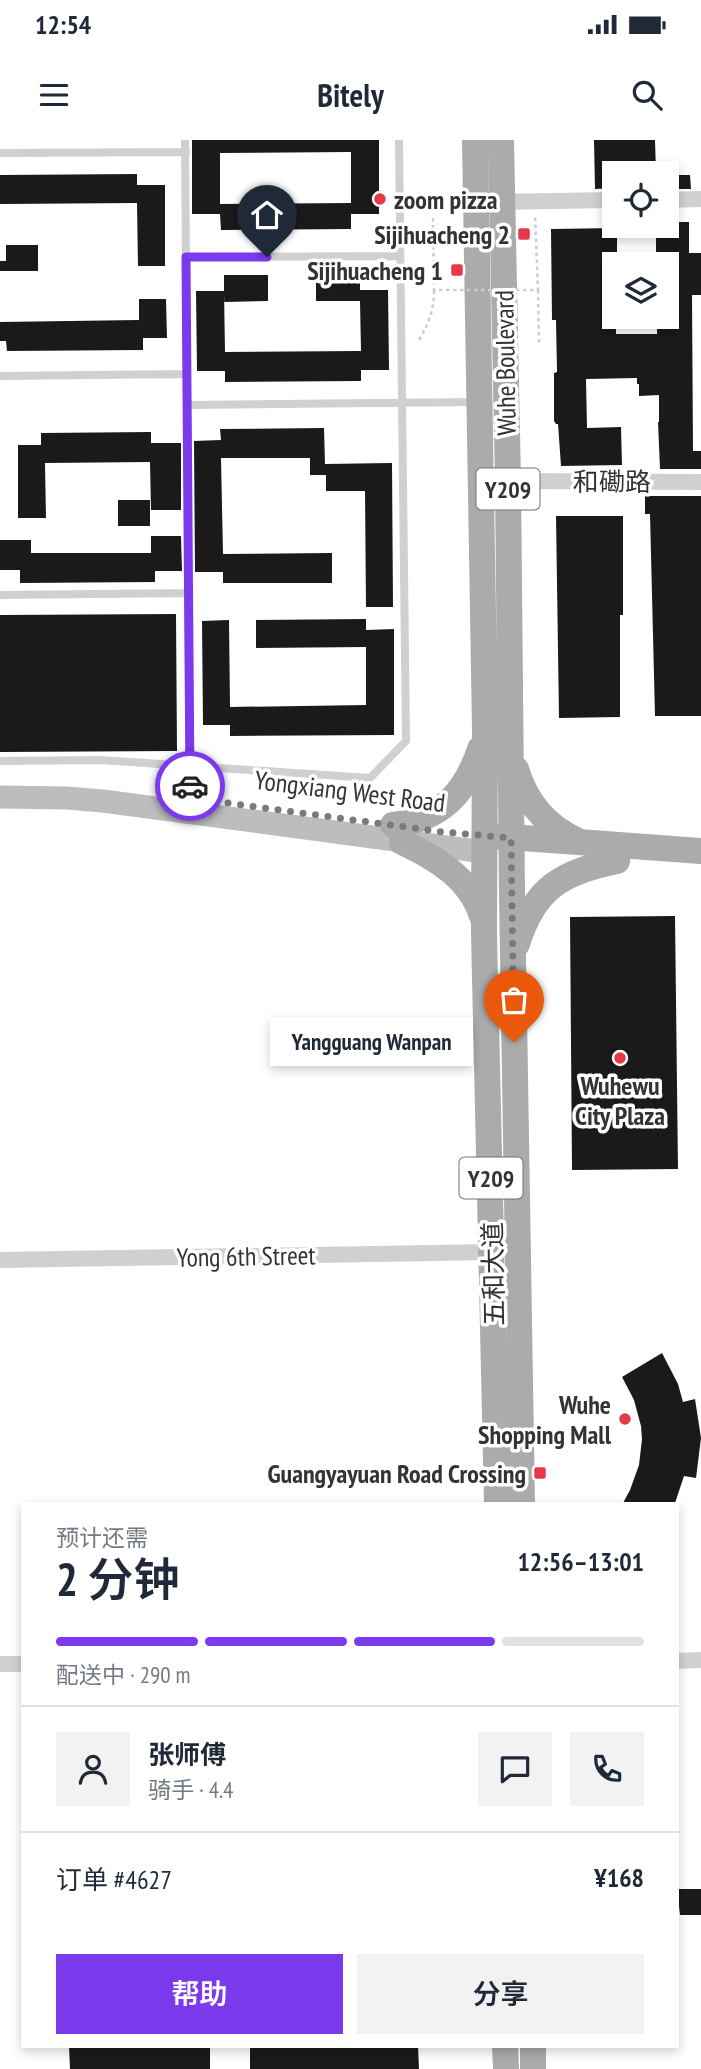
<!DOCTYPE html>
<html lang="zh">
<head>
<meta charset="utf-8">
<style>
  body { margin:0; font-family:"PT Sans Narrow","Noto Sans SC",sans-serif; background:#f2f2f3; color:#1f2937; height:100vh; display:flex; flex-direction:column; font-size:26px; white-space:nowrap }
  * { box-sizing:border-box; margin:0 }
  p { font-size:23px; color:#747a83 }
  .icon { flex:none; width:38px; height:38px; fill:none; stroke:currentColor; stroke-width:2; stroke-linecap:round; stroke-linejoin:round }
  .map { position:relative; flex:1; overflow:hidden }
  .sheet { position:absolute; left:21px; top:1362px; width:658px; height:546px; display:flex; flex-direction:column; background:#fff; border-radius:0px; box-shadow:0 4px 10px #0003 }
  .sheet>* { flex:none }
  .controls { position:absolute; left:602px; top:21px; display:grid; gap:14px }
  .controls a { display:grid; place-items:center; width:77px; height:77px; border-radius:0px; background:#fff; box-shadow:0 4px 10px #0003; font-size:35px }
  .pin { position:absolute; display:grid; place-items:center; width:60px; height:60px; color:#fff; margin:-72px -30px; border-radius:50% 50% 50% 0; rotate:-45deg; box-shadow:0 0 7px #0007 }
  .pin .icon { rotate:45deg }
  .courier { position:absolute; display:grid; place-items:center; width:70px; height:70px; margin:-35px; border:5px solid #7c3aed; border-radius:50%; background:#fff; color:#222; box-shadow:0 2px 9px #0007 }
  .bubble { position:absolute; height:49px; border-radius:0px; background:#fff; box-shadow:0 4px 10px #0003; font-size:23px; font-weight:600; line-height:49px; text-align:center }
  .headline em { font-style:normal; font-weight:600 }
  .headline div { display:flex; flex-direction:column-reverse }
  .headline { display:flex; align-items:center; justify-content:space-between; height:119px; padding:0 35px }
  h1 { font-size:46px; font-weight:600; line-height:52px }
  .bar { display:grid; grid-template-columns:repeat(4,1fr); gap:10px 7px; align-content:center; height:84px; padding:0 35px }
  .bar i { height:9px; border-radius:5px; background:#e0e1e3 }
  .bar .active { background:#7c3aed }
  .bar p { grid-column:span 4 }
  .line { display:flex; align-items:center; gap:18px; padding:0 35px; border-top:2px solid #e0e1e3 }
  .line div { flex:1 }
  .round { display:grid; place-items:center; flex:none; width:74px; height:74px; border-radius:0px; background:#f2f2f3 }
  .cta { display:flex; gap:14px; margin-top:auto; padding:14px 35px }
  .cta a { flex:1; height:80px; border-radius:0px; background:#7c3aed; color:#fff; font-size:28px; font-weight:600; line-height:80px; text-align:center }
  .cta a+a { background:#f2f2f3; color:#1f2937 }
  .status { display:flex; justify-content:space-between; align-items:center; height:49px; padding:0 35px; background:#fff; direction:ltr }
  .status svg { height:19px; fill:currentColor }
  header { display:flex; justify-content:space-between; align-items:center; height:91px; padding:0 35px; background:#fff; font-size:32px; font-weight:600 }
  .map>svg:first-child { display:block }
</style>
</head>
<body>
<div class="status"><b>12:54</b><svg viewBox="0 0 49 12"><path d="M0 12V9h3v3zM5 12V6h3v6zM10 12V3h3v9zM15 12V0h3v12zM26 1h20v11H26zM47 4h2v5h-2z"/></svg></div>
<header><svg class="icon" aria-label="menu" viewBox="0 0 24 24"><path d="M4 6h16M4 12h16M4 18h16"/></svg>Bitely<svg class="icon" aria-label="search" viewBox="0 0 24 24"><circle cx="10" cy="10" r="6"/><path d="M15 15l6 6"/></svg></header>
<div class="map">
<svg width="701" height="1929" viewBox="0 0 701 1929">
  <rect width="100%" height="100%" fill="#fff"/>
  <path fill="#1a1a1a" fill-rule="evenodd" d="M192,0H379V74H351V89L221,90L220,74H192ZM351,12V63L220,64V13Z
    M594,0H655L656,33H614V48L595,49Z
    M137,34V45H165V126H138L137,63L0,64V35Z
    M667,35H690L691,49H667Z
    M667,82H689V113H701V155H692L693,311H701V329H660L658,282H659V255L639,256V244H637V238L586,239L587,288L621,287L622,325L561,326L558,284H556L554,281V233L557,232L556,180H552L551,89L617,88V124H614V177H616V194H657V177H667V124H656V86H667Z
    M6,105H38V131H0V121H6Z
    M360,134V150H388L389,230H361V241L225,242V231H197L196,151H224L225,212L361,211L360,161H316V135Z
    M224,135H268V161L224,162Z
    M139,159H166L167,198H143V210L7,211L6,201H0V182L139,180Z
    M324,288L325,324L392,323L393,467H366L365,351H326V335H310V318H221L223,414L332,413V443H223V432H195L194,301L221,300L220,289Z
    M151,292V303H181V370H151L150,322L45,323L46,378H18V305H41V293Z
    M645,356H701V576H655L650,374H645Z
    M118,360H150V386H118Z
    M556,376H623V475H620V577L559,578Z
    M151,396H181L182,431H155V442L20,443V430H0V400H31V413H151Z
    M176,474L177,611L0,612V475Z
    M366,479V490L394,489V595L230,596V585H203L202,481L229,480L230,567L366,565V507L256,508V480Z
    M675,776L678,1029L572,1030L570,777Z
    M662,1213L678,1244L683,1262L695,1259L701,1298L696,1338L684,1336L675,1363H623L630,1350L639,1325L642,1299L641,1286L634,1260L622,1237Z
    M677,1749H701V1775H680Z
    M69,1906H210V1929H70Z
    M250,1906H418L419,1929H250Z"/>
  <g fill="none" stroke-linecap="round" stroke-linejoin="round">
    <path stroke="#cdcdcd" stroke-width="2.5" stroke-dasharray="3.5 3.5" stroke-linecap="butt" d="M538,150L539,203
      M419,200C429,183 434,170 434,150"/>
    <path stroke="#d0d0d0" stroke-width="8" d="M185,0L190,658
      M0,13L186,12
      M186,117L400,116
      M0,236L187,234
      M187,265L477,262
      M0,455L189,453
      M0,621L100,620L370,638L406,601L399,0"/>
    <path stroke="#d0d0d0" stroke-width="16" d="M667,60L701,59
      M496,62L614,60
      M501,341L701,342
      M0,1120L493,1112
      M677,1521L701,1520
      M0,1524H23"/>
    <path stroke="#bdbdbd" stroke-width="23" d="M0,657L66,658L103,661L484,712"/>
    <path stroke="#ababab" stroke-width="26" d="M475,0L485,590L484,794L497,1363
      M501,0L508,341L512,754L522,1363
      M516,629C526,663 546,686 578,701
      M393,685C441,679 465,654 480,609
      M496,696L701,711
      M402,702C436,718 470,738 482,776
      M517,804C534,748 562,732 617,721
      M505,1906L506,1929
      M533,1906V1929"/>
    <path stroke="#cdcdcd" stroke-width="2.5" stroke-dasharray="3.5 3.5" stroke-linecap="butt" d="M433,78L434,150H538L535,75"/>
  </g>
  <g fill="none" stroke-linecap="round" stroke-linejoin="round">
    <path stroke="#7a7a7a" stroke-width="7" stroke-dasharray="0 12.6" d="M190,646V658L443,692L511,698L514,902"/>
    <path stroke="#7c3aed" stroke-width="9" d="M190,646L186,117H267"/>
  </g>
  <g fill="#e63946" stroke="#fff" stroke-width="2.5">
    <circle cx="380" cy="59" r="7"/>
    <rect x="517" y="87" width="14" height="14" rx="3.5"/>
    <rect x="450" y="123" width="14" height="14" rx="3.5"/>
    <circle cx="620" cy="918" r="7"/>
    <circle cx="625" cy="1279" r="7"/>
    <rect x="533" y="1326" width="14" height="14" rx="3.5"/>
  </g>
  <g text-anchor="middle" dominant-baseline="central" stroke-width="7" stroke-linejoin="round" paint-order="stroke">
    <g fill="#fff" stroke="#707070" stroke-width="2">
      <rect x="476.5" y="328.5" width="63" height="41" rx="5"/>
      <rect x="459.5" y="1017.5" width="63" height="41" rx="5"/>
    </g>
    <g font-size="24" font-weight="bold" fill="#333">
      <text x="508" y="349">Y209</text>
      <text x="491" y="1038">Y209</text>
    </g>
    <g font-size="26" font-weight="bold" fill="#333" stroke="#fff" text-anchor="end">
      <text x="394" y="59" text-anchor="start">zoom pizza</text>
      <text x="510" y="94">Sijihuacheng 2</text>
      <text x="443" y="130">Sijihuacheng 1</text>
      <text x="620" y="945" text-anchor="middle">Wuhewu<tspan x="620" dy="30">City Plaza</tspan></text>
      <text x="611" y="1264">Wuhe<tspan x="611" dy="30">Shopping Mall</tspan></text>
      <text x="526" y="1333">Guangyayuan Road Crossing</text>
    </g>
    <g font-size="26" fill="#333" stroke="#fff">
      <text transform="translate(505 223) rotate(-91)">Wuhe Boulevard</text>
      <text x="612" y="341">和磡路</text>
      <text transform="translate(350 651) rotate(7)">Yongxiang West Road</text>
      <text transform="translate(246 1116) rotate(-1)">Yong 6th Street</text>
      <text transform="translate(493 1134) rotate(-91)">五和大道</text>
    </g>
  </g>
</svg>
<div class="controls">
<a><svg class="icon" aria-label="locate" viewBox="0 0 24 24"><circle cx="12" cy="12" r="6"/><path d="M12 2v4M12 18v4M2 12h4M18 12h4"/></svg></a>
<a><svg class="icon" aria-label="layers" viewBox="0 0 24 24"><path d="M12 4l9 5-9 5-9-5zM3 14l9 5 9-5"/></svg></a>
</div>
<div class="pin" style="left:514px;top:902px;background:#ea580c"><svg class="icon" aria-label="bag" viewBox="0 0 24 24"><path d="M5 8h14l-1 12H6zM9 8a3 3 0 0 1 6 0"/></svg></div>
<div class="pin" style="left:267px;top:117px;background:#1f2937"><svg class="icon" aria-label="home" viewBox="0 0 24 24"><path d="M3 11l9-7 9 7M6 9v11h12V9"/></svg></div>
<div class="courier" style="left:190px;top:646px"><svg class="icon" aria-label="car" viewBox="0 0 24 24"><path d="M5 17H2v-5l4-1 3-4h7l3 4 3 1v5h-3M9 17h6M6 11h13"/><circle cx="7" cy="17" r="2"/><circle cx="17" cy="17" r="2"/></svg></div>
<div class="bubble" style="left:270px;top:877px;width:203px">Yangguang Wanpan</div>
<section class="sheet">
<div class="headline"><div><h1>2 分钟</h1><p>预计还需</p></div><em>12:56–13:01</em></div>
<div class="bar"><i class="active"></i><i class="active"></i><i class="active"></i><i></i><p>配送中 · 290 m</p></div>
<div class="line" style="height:126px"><a class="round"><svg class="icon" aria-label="person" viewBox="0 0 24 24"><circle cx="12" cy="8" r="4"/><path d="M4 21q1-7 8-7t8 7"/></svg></a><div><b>张师傅</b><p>骑手 · 4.4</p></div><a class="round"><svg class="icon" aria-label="chat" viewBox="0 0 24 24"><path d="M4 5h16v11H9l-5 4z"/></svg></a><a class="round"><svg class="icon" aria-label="phone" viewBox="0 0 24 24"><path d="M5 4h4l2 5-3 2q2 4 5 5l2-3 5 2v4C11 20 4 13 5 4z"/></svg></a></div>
<div class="line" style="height:91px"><div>订单 #4627</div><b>¥168</b></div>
<div class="cta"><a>帮助</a><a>分享</a></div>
</section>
</div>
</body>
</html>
